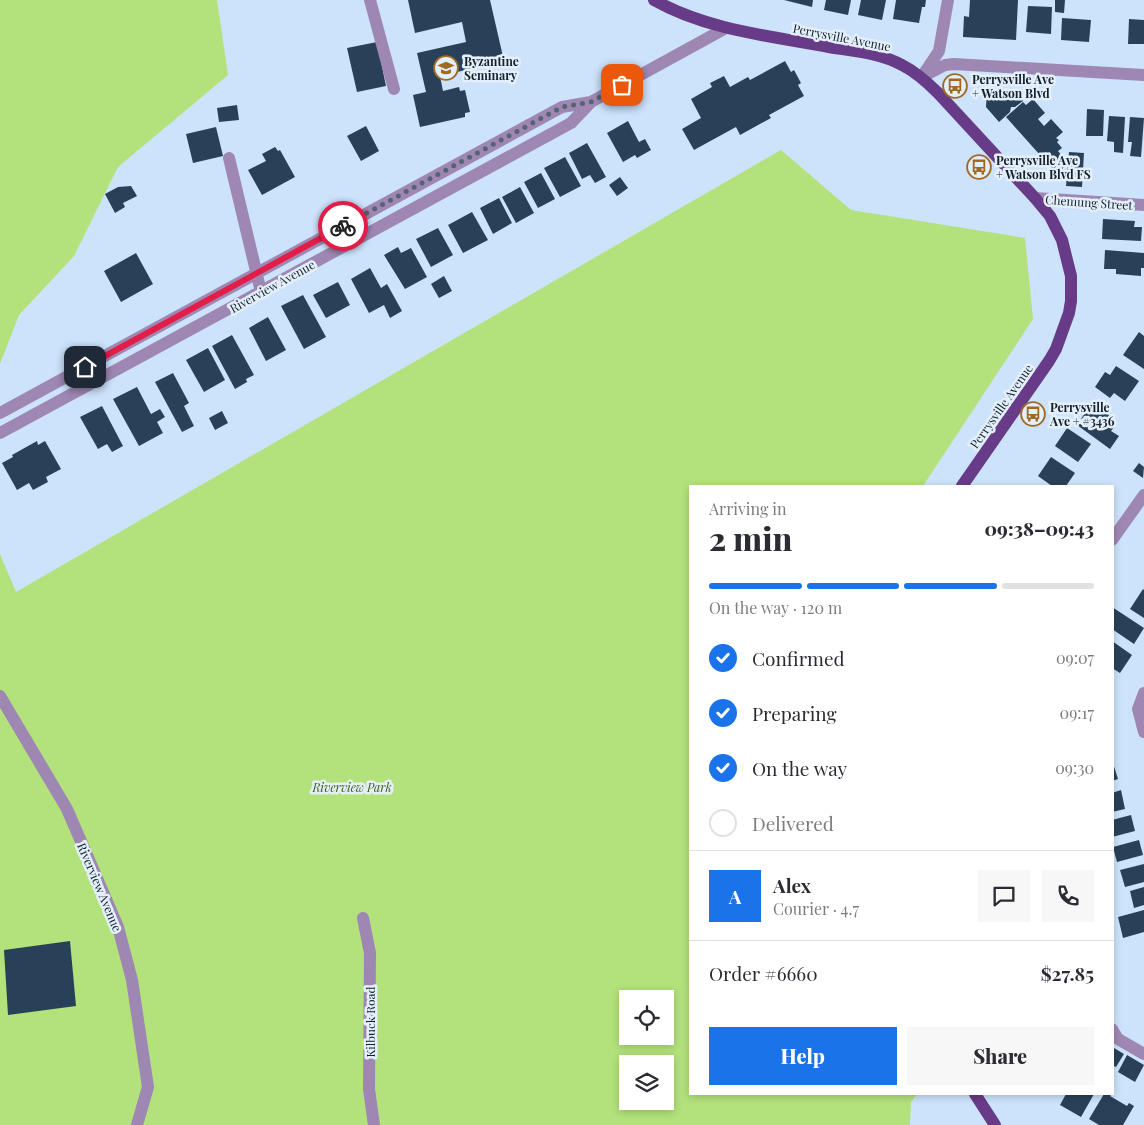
<!DOCTYPE html>
<html lang="en">
<head>
<meta charset="utf-8">
<style>
  body { margin:0; font-family:"Playfair Display",serif; background:#f7f7f7; color:#2b2b33; height:100vh; display:flex; flex-direction:column; font-size:19px; white-space:nowrap }
  * { box-sizing:border-box; margin:0 }
  p { font-size:16px; color:#7c7c81 }
  .icon { flex:none; width:28px; height:28px; fill:none; stroke:currentColor; stroke-width:2; stroke-linecap:round; stroke-linejoin:round }
  .map { position:relative; flex:1; overflow:hidden }
  .panel { position:absolute; left:689px; top:485px; width:425px; height:610px; display:flex; flex-direction:column; background:#fff; border-radius:0px; box-shadow:0 2px 8px #0003 }
  .panel>* { flex:none }
  .tools { position:absolute; left:619px; top:990px; display:grid; gap:10px }
  .tools a { display:grid; place-items:center; width:55px; height:55px; border-radius:0px; background:#fff; box-shadow:0 2px 8px #0003; font-size:25px }
  .pin { position:absolute; display:grid; place-items:center; width:42px; height:42px; color:#fff; margin:-21px; border-radius:10px; box-shadow:0 2px 8px #0006 }
  .courier { position:absolute; display:grid; place-items:center; width:50px; height:50px; margin:-25px; border:4px solid #e11d48; border-radius:50%; background:#fff; color:#222; box-shadow:0 1px 6px #0007 }
  .headline em { font-style:normal; font-weight:800 }
  .headline div { display:flex; flex-direction:column-reverse }
  .headline { display:flex; align-items:center; justify-content:space-between; height:85px; padding:0 20px }
  h1 { font-size:32px; font-weight:800; line-height:38px }
  .bar { display:grid; grid-template-columns:repeat(4,1fr); gap:8px 5px; align-content:center; height:60px; padding:0 20px }
  .bar i { height:6px; border-radius:4px; background:#e1e1e2 }
  .bar .active { background:#1a73e8 }
  .bar p { grid-column:span 4 }
  .line { display:flex; align-items:center; gap:12px; padding:0 20px; border-top:1px solid #e1e1e2 }
  .line div { flex:1 }
  .round { display:grid; place-items:center; flex:none; width:52px; height:52px; border-radius:0px; background:#f7f7f7 }
  ol { padding:0 20px; list-style:none }
  li { display:flex; align-items:center; gap:15px; height:55px }
  li p { margin-inline-start:auto }
  li .icon { padding:5px; border-radius:50%; background:#1a73e8; color:#fff; stroke-width:4 }
  li:last-child { color:#7c7c81 }
  li i { width:28px; height:28px; border:2px solid #e1e1e2; border-radius:50% }
  .button { display:flex; gap:10px; margin-top:auto; padding:10px 20px }
  .button a { flex:1; height:58px; border-radius:0px; background:#1a73e8; color:#fff; font-size:20px; font-weight:800; line-height:58px; text-align:center }
  .button a+a { background:#f7f7f7; color:#2b2b33 }
  .map>svg:first-child { display:block }
</style>
</head>
<body>
<div class="map">
<svg width="1144" height="1125" viewBox="0 0 1144 1125">
  <rect width="100%" height="100%" fill="#cce3fb"/>
  <path fill="#b3e17b" fill-rule="evenodd" d="M0,0H217L228,75L118,167L74,256L19,315L0,364Z
    M781,150L851,210L1025,238L1033,319L923,486H690V1094H917L911,1102L910,1125H0V554L16,592ZM628,999H665V1036H628ZM628,1064H665V1101H628Z"/>
  <path fill="#294158" d="M408,0H490L504,61L440,76L443,91L459,87L460,91L465,90L470,112L465,113V117L420,127L413,95L426,92L417,53L466,42L462,22L415,33Z
    M784,0H813L812,7Z
    M826,0H851L848,15L824,10Z
    M861,0H886L882,20L858,15Z
    M896,0H926L925,7H922L919,23L893,19Z
    M970,0H1018L1016,40L963,37L964,16L969,17Z
    M1055,0H1065L1064,13L1055,12Z
    M1028,6L1052,7L1051,34L1026,32Z
    M1062,18L1091,20L1089,42L1061,40Z
    M1129,19L1144,20V44H1128Z
    M377,42L386,86L357,92L347,48Z
    M785,61L791,72L794,70L801,83L798,85L804,96L769,115L771,118L740,135L736,127L694,150L682,129L701,118L691,99L712,87L710,83L724,76L730,87L748,77L750,80Z
    M987,89L1023,91V101L1015,107H1011L1010,112L999,122L986,107Z
    M1033,99L1045,113L1038,119L1044,126L1051,119L1063,132L1056,138L1059,140L1057,142L1062,148L1058,151L1063,157L1059,161L1064,167L1057,174L1006,117L1023,102L1026,105Z
    M237,105L239,120L219,122L217,108Z
    M1087,109L1104,110L1103,136H1086Z
    M1109,116L1125,117L1123,153L1114,152V142L1107,141Z
    M1130,117L1144,118L1141,157L1130,156L1132,142H1128Z
    M628,121L639,142L645,139L651,150L637,158L635,155L623,162L607,133Z
    M366,126L379,151L361,161L347,136Z
    M216,127L223,156L193,163L186,134Z
    M587,143L606,177L595,183L590,175L582,179L569,153Z
    M275,147L278,151L280,150L295,177L262,195L248,170L266,161L262,154Z
    M1069,152L1084,153L1082,187L1066,186Z
    M565,157L581,186L560,197L544,168Z
    M541,173L555,199L538,208L524,182Z
    M620,177L628,188L617,196L609,185Z
    M131,186L137,196L123,203L125,207L115,213L105,194L118,187Z
    M520,187L534,213L516,223L502,197Z
    M499,198L512,223L493,234L480,208Z
    M472,212L488,240L463,253L448,225Z
    M1103,219L1135,221L1134,227H1142L1141,241L1102,239Z
    M438,228L453,255L431,267L416,239Z
    M398,247L401,253L411,248L427,277L405,289L384,255Z
    M1105,250L1144,253V268H1141V276L1116,274V269H1104Z
    M136,253L153,284L121,302L104,271Z
    M370,268L381,288L387,284L402,311L390,318L384,305L369,313L351,279Z
    M444,276L452,291L439,298L431,284Z
    M338,282L350,305L326,318L313,295Z
    M303,295L326,337L304,349L281,306Z
    M268,317L286,350L266,361L249,328Z
    M1139,332L1144,336V369L1123,355Z
    M232,335L254,375L246,379L247,382L235,389L212,346Z
    M208,348L225,380L204,392L186,360Z
    M1116,366L1139,381L1125,401L1114,393L1110,398L1095,387L1105,372L1110,375Z
    M173,373L189,403L184,406L194,426L182,432L155,382Z
    M137,387L151,414L160,409L165,417L157,422L163,433L139,446L113,399Z
    M102,406L123,446L112,452L107,444L98,449L80,417Z
    M1089,407L1099,414L1101,410L1113,418L1109,423L1114,427L1111,431L1119,436L1110,449L1077,425Z
    M222,411L228,423L215,430L209,418Z
    M1067,428L1091,444L1078,462L1055,446Z
    M37,441L38,445L45,441L61,469L46,477L48,482L33,490L29,483L17,490L2,463L13,457L12,455Z
    M1051,457L1075,473L1066,486H1052L1038,476Z
    M1139,463L1144,467L1143,478L1133,471Z
    M1143,589L1144,590V618L1130,609Z
    M1112,607L1144,628L1134,644L1112,629Z
    M1112,641L1132,655L1120,673L1112,668Z
    M1112,760L1118,779L1112,781Z
    M1121,790L1125,809L1112,812V793Z
    M1131,815L1135,831L1112,837V820Z
    M1139,840L1143,855L1117,862L1113,847Z
    M1144,864V882L1125,887L1120,870Z
    M1144,887V905L1134,908L1130,891Z
    M1144,910V932L1123,938L1118,917Z
    M70,941L76,1006L8,1015L4,950Z
    M1114,1048L1124,1054L1116,1067L1112,1065Z
    M1127,1055L1144,1065L1135,1082L1118,1072Z
    M1066,1094H1094L1081,1117L1060,1105Z
    M1104,1094H1112L1110,1096L1127,1106L1129,1103L1134,1106L1123,1125H1099L1089,1119Z"/>
  <g fill="none" stroke-linecap="round" stroke-linejoin="round">
    <path stroke="#9f87b3" stroke-width="12" d="M370,0L394,89
      M923,75L939,51L948,0
      M922,77L945,65L954,64L1144,75
      M229,158L261,292
      M1035,198L1144,205
      M0,413L562,107L591,102
      M0,433L571,123L591,102L726,28
      M1112,540L1144,495
      M1144,693L1138,709L1144,732
      M0,696L67,809L118,927L132,980L148,1087L137,1125
      M363,918L370,953L369,1089L374,1125
      M1112,1029L1118,1039L1144,1054"/>
    <path stroke="#683b88" stroke-width="12" d="M654,0C707,30 770,36 829,47C853,51 880,53 902,65C916,72 927,82 938,93L1035,198L1050,216L1062,240L1071,276V301L1069,313L1056,349L1049,361L962,486
      M975,1094L995,1125"/>
  </g>
  <g fill="none" stroke-linecap="round" stroke-linejoin="round">
    <path stroke="#556473" stroke-width="5" stroke-dasharray="0 9" d="M343,226L562,107L591,102L622,85"/>
    <path stroke="#e11d48" stroke-width="6" d="M85,367L343,226"/>
  </g>
  <defs>
    <g id="university-ring" transform="scale(1.25)"><circle r="9.5" fill="#e3effb" stroke="#a06a24" stroke-width="1.5"/><path d="M0-5L7-2L0 1L-7-2ZM-4 1L0 2.5L4 1V4Q0 6-4 4Z" fill="#a06a24"/></g>
    <g id="bus-ring" transform="scale(1.25)"><circle r="9.5" fill="#e3effb" stroke="#a06a24" stroke-width="1.5"/><path d="M-5-6H5V4H4V6H2V4H-2V6H-4V4H-5ZM-3.5-4V0h7V-4ZM-3.5 1.2v1.5H-2V1.2ZM2 1.2v1.5H3.5V1.2Z" fill="#a06a24"/></g>
  </defs>
  <g fill-rule="evenodd">
    <use href="#university-ring" x="446" y="68"/>
    <use href="#bus-ring" x="955" y="86"/>
    <use href="#bus-ring" x="979" y="167"/>
    <use href="#bus-ring" x="1033" y="414"/>
  </g>
  <g text-anchor="middle" dominant-baseline="central" stroke-width="5" stroke-linejoin="round" paint-order="stroke">
    <g font-size="12" fill="#151f2a" stroke="#e3effb">
      <text transform="translate(842 37) rotate(11)">Perrysville Avenue</text>
      <text transform="translate(1089 202) rotate(4)">Chemung Street</text>
      <text transform="translate(272 286) rotate(-29)">Riverview Avenue</text>
      <text transform="translate(1001 406) rotate(-55)">Perrysville Avenue</text>
      <text transform="translate(100 887) rotate(67)">Riverview Avenue</text>
      <text transform="translate(370 1022) rotate(-90)">Kilbuck Road</text>
    </g>
    <g font-size="12" font-weight="bold" fill="#151f2a" stroke="#e3effb" text-anchor="start">
      <text x="464" y="61">Byzantine<tspan x="464" dy="14">Seminary</tspan></text>
      <text x="972" y="79">Perrysville Ave<tspan x="972" dy="14">+ Watson Blvd</tspan></text>
      <text x="996" y="160">Perrysville Ave<tspan x="996" dy="14">+ Watson Blvd FS</tspan></text>
      <text x="1050" y="407">Perrysville<tspan x="1050" dy="14">Ave + #3436</tspan></text>
    </g>
    <g font-size="12" font-style="italic" fill="#3f5d0d" stroke="#e3effb">
      <text x="352" y="787">Riverview Park</text>
    </g>
  </g>
</svg>
<div class="tools">
<a><svg class="icon" aria-label="locate" viewBox="0 0 24 24"><circle cx="12" cy="12" r="6"/><path d="M12 2v4M12 18v4M2 12h4M18 12h4"/></svg></a>
<a><svg class="icon" aria-label="layers" viewBox="0 0 24 24"><path d="M12 4l9 5-9 5-9-5zM3 14l9 5 9-5"/></svg></a>
</div>
<div class="pin" style="left:622px;top:85px;background:#ea580c"><svg class="icon" aria-label="bag" viewBox="0 0 24 24"><path d="M5 8h14l-1 12H6zM9 8a3 3 0 0 1 6 0"/></svg></div>
<div class="pin" style="left:85px;top:367px;background:#1f2937"><svg class="icon" aria-label="home" viewBox="0 0 24 24"><path d="M3 11l9-7 9 7M6 9v11h12V9"/></svg></div>
<div class="courier" style="left:343px;top:226px"><svg class="icon" aria-label="bike" viewBox="0 0 24 24"><circle cx="6" cy="16" r="4"/><circle cx="18" cy="16" r="4"/><path d="M6 16l4-8h5l3 8M10 8l3 8H6M13 5h3"/></svg></div>
<section class="panel">
<div class="headline"><div><h1>2 min</h1><p>Arriving in</p></div><em>09:38–09:43</em></div>
<div class="bar"><i class="active"></i><i class="active"></i><i class="active"></i><i></i><p>On the way · 120 m</p></div>
<ol>
<li><svg class="icon" aria-label="check" viewBox="0 0 24 24"><path d="M5 12l5 5 9-10"/></svg>Confirmed<p>09:07</p></li>
<li><svg class="icon" aria-label="check" viewBox="0 0 24 24"><path d="M5 12l5 5 9-10"/></svg>Preparing<p>09:17</p></li>
<li><svg class="icon" aria-label="check" viewBox="0 0 24 24"><path d="M5 12l5 5 9-10"/></svg>On the way<p>09:30</p></li>
<li><i></i>Delivered</li>
</ol>
<div class="line" style="height:90px"><b class="round" style="background:#1a73e8;color:#fff">A</b><div><b>Alex</b><p>Courier · 4.7</p></div><a class="round"><svg class="icon" aria-label="chat" viewBox="0 0 24 24"><path d="M4 5h16v11H9l-5 4z"/></svg></a><a class="round"><svg class="icon" aria-label="phone" viewBox="0 0 24 24"><path d="M5 4h4l2 5-3 2q2 4 5 5l2-3 5 2v4C11 20 4 13 5 4z"/></svg></a></div>
<div class="line" style="height:65px"><div>Order #6660</div><b>$27.85</b></div>
<div class="button"><a>Help</a><a>Share</a></div>
</section>
</div>
</body>
</html>
